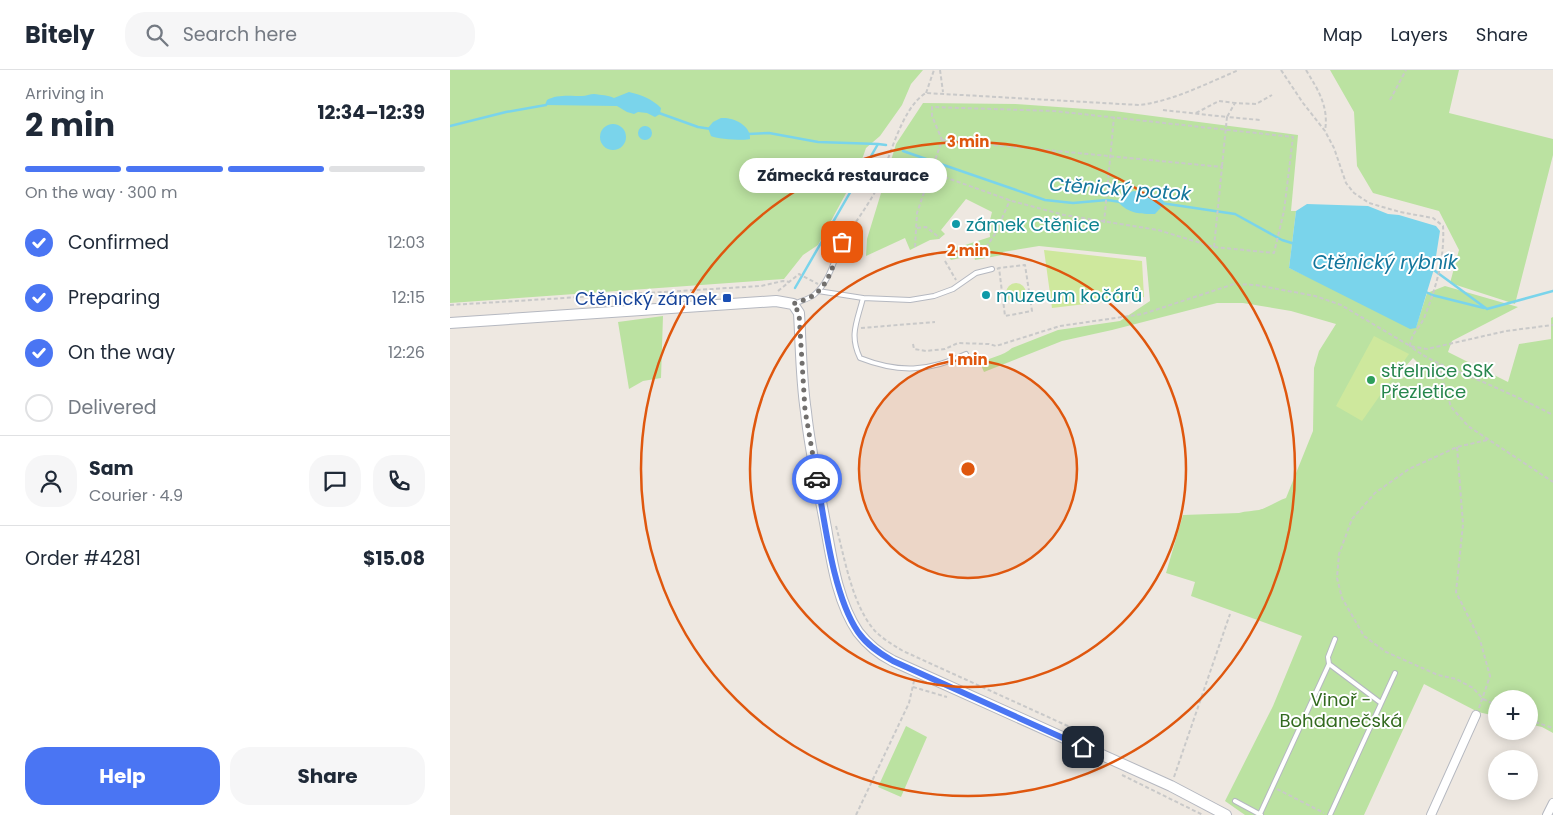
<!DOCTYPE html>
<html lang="en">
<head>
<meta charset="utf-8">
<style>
  body { margin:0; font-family:Poppins,sans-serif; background:#f6f6f7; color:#1f2937; height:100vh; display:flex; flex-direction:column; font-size:19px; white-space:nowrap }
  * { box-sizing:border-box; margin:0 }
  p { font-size:16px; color:#747a83 }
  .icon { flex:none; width:28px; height:28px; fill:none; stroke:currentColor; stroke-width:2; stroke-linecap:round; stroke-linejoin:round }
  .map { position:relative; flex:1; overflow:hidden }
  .details { display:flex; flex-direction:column; background:#fff; width:450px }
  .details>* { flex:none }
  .controls { position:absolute; left:1038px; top:620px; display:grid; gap:10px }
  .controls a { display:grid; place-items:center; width:50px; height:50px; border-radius:50%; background:#fff; box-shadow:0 2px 12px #0003; font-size:25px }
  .pin { position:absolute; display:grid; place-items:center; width:42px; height:42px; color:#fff; margin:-21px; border-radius:10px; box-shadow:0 2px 8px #0006 }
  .courier { position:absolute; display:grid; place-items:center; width:50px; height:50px; margin:-25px; border:4px solid #4a75f3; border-radius:50%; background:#fff; color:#222; box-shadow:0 1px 6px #0007 }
  .bubble { position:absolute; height:35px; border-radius:18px; background:#fff; box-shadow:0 2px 12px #0003; font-size:16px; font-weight:700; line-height:35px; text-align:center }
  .headline em { font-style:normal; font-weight:700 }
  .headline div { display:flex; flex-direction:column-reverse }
  .headline { display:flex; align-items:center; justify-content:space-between; height:85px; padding:0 25px }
  h1 { font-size:32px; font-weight:700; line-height:38px }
  .bar { display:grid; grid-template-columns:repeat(4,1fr); gap:8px 5px; align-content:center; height:60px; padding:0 25px }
  .bar i { height:6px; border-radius:4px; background:#e0e1e3 }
  .bar .on { background:#4a75f3 }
  .bar p { grid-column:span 4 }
  .line { display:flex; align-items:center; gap:12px; padding:0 25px; border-top:1px solid #e0e1e3 }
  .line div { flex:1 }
  .round { display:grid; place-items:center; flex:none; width:52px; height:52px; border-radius:20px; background:#f6f6f7 }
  ol { padding:0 25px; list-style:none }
  li { display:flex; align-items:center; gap:15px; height:55px }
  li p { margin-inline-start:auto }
  li .icon { padding:5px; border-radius:50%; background:#4a75f3; color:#fff; stroke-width:4 }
  li:last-child { color:#747a83 }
  li i { width:28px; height:28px; border:2px solid #e0e1e3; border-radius:50% }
  .primary-button { display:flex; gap:10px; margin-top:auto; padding:10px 25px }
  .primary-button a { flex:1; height:58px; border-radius:20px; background:#4a75f3; color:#fff; font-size:20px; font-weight:700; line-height:58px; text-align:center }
  .primary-button a+a { background:#f6f6f7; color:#1f2937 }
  header { display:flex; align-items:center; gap:30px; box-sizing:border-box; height:70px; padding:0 25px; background:#fff; border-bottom:1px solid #e0e1e3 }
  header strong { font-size:24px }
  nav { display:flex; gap:28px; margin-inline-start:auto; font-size:18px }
  .search { width:350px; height:45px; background:#f6f6f7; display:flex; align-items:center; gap:12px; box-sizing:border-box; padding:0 18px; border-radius:20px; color:#747a83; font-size:19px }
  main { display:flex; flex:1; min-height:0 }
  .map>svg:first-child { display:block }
</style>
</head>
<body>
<header>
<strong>Bitely</strong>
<div class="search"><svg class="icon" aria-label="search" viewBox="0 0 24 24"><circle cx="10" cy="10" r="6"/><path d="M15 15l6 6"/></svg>Search here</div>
<nav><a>Map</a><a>Layers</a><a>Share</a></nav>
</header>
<main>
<section class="details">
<div class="headline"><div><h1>2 min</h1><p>Arriving in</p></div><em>12:34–12:39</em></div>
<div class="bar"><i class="on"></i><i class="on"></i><i class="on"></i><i></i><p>On the way · 300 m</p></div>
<ol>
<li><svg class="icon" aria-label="check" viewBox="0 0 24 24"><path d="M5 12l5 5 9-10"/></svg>Confirmed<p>12:03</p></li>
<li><svg class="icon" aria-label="check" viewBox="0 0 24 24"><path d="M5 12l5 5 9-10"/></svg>Preparing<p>12:15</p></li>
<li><svg class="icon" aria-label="check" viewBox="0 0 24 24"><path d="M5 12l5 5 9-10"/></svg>On the way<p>12:26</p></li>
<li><i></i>Delivered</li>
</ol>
<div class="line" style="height:90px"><a class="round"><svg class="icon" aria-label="person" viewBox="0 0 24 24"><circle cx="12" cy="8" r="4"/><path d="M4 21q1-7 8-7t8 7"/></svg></a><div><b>Sam</b><p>Courier · 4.9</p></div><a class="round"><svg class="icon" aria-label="chat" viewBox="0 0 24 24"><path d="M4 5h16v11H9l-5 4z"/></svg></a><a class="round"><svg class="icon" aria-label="phone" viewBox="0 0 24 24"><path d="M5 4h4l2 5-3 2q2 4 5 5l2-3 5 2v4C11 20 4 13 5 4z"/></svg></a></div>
<div class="line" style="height:65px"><div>Order #4281</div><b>$15.08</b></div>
<div class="primary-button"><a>Help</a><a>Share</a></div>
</section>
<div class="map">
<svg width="1103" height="745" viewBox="0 0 1103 745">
  <rect width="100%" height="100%" fill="#eee8e1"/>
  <path fill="#bbe2a1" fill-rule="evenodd" d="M0,0H473L461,14L452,35L430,66L416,78L408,101L368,175L353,185L334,209L0,233Z
    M880,0H1009L999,43L1103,69V85L1065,234L1000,213L1009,180L989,141L923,123L907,96L904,42Z
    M473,33L566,34L664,41L848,65L841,141H846L839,198L966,257L977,223L995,216L1068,237L1002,271L998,282L1058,312L1069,274L1101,269V248L1103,247V663L1092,657L1079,654V629H1046V646L1028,642L974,614L914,745H795L775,731L823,636L852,566L741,526L745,512L716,503L733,445L789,443C796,441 803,441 809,440C819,437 827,431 836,428L863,361L864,298L869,281L886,254L841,241L793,233H767L662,260L612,271L534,302L530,293C541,287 553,286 562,278L608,260L670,251L700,231L696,187L589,176L553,182L552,185L525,190L524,185L501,190L497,185L498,178L501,175L509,177L540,167L539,154L542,142L516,129L491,160L495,164L489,169L480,170L460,180L455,168L416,186L417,169L446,74ZM963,288L967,292L952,309L948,305Z
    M213,246L211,308L193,311L179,319L168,252Z
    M456,656L477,667L451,727L428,717Z"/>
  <path fill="#cee89d" d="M594,180L692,191L694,227L602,238Z
    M556 223a10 10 0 1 1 20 0a10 10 0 1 1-20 0Z
    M924,266L959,284L912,351L886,336Z"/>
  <path fill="#7ad4eb" d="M179,22C192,25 202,29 211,38L210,44L205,47L197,43L188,42L184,44L177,42L167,36L95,35L97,30C107,24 121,26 132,26C136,26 140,24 144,24C151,25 158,25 164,28Z
    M271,48C283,47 301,55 300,69C296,71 266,69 261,66L258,58L263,52Z
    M150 67a13 13 0 1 1 26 0a13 13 0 1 1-26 0Z
    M188 63a7 7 0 1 1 14 0a7 7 0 1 1-14 0Z
    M683,121C694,122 708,121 715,133L705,144C690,144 679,144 668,132L671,127Z
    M857,134L918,136L938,144L949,145L986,156L990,161L984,199L966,258L960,259L839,198L846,141Z"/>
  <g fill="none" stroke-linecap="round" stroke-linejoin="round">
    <path stroke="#7ad4eb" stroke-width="2.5" d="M209,43L248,57L261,59
      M0,56L56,42L96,35
      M298,64L319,63L368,72L428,74
      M453,81L595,130L623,133L657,130L671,132
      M711,133L785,144L832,170L845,174
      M981,198L1037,239L1103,221
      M345,218L428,74L436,75
      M974,221L982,225L1034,238"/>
    <g stroke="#b5b8c0" stroke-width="6">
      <path id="lane" d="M368,221L413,228L460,230L484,226L503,219L526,203L542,199
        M413,228C407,252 399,265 410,288C448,303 479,302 516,284
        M344,234C350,231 360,229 365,224C380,211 384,189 392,172
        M879,594L931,633
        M785,731L811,745
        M810,744L879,594L878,587L885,569
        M880,745L945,603"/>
    </g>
    <g stroke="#b5b8c0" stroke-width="10">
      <path id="street" d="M981,745L1026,645
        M1097,745L1103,733"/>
    </g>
    <g stroke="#b5b8c0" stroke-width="12">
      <path id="secondary" d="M0,253L326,231L343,234L349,243C351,276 351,309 356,342C360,381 369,419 376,458C382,492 388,533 408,562C418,575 429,584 443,591L721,716L776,745"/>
    </g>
    <path stroke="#c9c9c9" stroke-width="2" stroke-dasharray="4 2.5" stroke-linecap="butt" d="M490,0L493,22
      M831,0L853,33L875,61L884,78L896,113L904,123L919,133L950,142L983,148L993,156C995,188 986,218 974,248C969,259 961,263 960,276C980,292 1003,299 1026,309C1052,320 1078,332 1103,345
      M856,0C868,20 879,36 875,61
      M476,23L484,0
      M940,30L956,0
      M713,40L777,47L785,33L806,34L822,25
      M746,43L769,31L785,33
      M492,70L772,97L764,177
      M772,96L777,47L810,50
      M654,153L664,47
      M467,158L476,157L490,168
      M395,168C405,153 416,138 425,122C438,96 450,38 476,23L689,35C724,31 757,13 789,0
      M465,177L467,143L492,70L482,46V37L604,41L843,67L834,141L824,183L764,177L708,160L614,145L562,131L480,102
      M499,177L509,183L537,176L545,164L560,130
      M495,191L506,210
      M547,199L549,198L575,195L582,241L555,246L549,198
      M328,221L349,204L368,214
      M0,235L311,216L333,211L340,212
      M411,258L485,252
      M463,274L464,279L476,281L495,279L508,273L539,274L546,276L610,256L693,244L784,214L806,215L865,226L891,235L960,276L977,279L1056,261L1103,255
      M988,294L1001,337L1018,356L1103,412
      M1037,370L1007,377L959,399L925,423L902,449L889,484L887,508L892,528L914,566L936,582L988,605L1006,609L1023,618L1033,629L1046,635
      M1007,377L1013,454L1006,522L1030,570L1040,606L1029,638
      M386,456C395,489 402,535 425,561C433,569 443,575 453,581L653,672
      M463,617L497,627
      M1079,650L1103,658
      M672,705L753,745
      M724,707L780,544
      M827,719L874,743
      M406,745L459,633L464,611"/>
    <use href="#lane" stroke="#fff" stroke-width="4"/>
    <use href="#street" stroke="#fff" stroke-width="8"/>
    <use href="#secondary" stroke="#fff" stroke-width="10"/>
  </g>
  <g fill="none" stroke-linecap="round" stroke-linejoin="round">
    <path stroke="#716f6d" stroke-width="5" stroke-dasharray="0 9" d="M367,409L355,340L349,243L343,234C350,231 359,229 365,224C381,212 384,189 392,172"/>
    <path stroke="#4a75f3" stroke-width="6" d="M367,409C375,453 383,525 408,562C417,575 429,583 443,591L633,677"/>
  </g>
  <circle cx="518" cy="399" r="109" fill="#df570e" fill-opacity=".12"/>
  <g fill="none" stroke="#df570e" stroke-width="2.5">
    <circle cx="518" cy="399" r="109"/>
    <circle cx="518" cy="399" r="218"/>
    <circle cx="518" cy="399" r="327"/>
  </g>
  <g fill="#0f9aa8" stroke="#fff" stroke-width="2">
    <circle cx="506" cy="154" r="5"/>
    <circle cx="536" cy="225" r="5"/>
  </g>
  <rect fill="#1a4fb4" stroke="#fff" stroke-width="2" x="272" y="223" width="10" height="10" rx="2.5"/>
  <circle fill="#2e9e5b" stroke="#fff" stroke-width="2" cx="921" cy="310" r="5"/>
  <g text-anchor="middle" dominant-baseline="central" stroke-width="4" stroke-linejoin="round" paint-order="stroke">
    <g font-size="18" fill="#0d838f" stroke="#fff" text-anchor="start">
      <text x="516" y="154">zámek Ctěnice</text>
      <text x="546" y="225">muzeum kočárů</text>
    </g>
    <g font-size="18" fill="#164399" stroke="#fff" text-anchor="end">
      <text x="267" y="228">Ctěnický zámek</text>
    </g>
    <g font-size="18" fill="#27864d" stroke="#fff" text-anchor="start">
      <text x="931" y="300">střelnice SSK<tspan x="931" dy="21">Přezletice</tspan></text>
    </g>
    <g font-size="18" fill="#336a1f" stroke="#fff">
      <text x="891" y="629">Vinoř -<tspan x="891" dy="21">Bohdanečská</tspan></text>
    </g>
    <g font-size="19" font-style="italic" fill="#13769c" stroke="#fff">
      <text transform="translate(670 119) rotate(4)">Ctěnický potok</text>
      <text x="935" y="192">Ctěnický rybník</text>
    </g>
  </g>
  <circle cx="518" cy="399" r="8" fill="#df570e" stroke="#fff" stroke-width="2.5"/>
  <g font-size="15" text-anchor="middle" font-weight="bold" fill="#df570e" stroke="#fff" stroke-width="4" stroke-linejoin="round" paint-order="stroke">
    <text x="518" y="77">3 min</text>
    <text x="518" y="186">2 min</text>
    <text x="518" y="295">1 min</text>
  </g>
</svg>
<div class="controls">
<a>+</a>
<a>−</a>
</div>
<div class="pin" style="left:392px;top:172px;background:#ea580c"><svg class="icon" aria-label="bag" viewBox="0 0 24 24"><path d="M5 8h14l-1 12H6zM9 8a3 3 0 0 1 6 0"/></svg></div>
<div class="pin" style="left:633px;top:677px;background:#1f2937"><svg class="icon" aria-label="home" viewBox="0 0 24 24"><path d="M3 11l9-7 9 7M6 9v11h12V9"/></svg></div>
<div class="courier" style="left:367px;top:409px"><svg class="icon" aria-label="car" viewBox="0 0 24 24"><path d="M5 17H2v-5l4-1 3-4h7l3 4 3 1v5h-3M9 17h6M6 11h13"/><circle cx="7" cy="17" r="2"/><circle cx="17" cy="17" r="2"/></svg></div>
<div class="bubble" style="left:289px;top:88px;width:208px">Zámecká restaurace</div>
</div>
</main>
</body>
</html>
